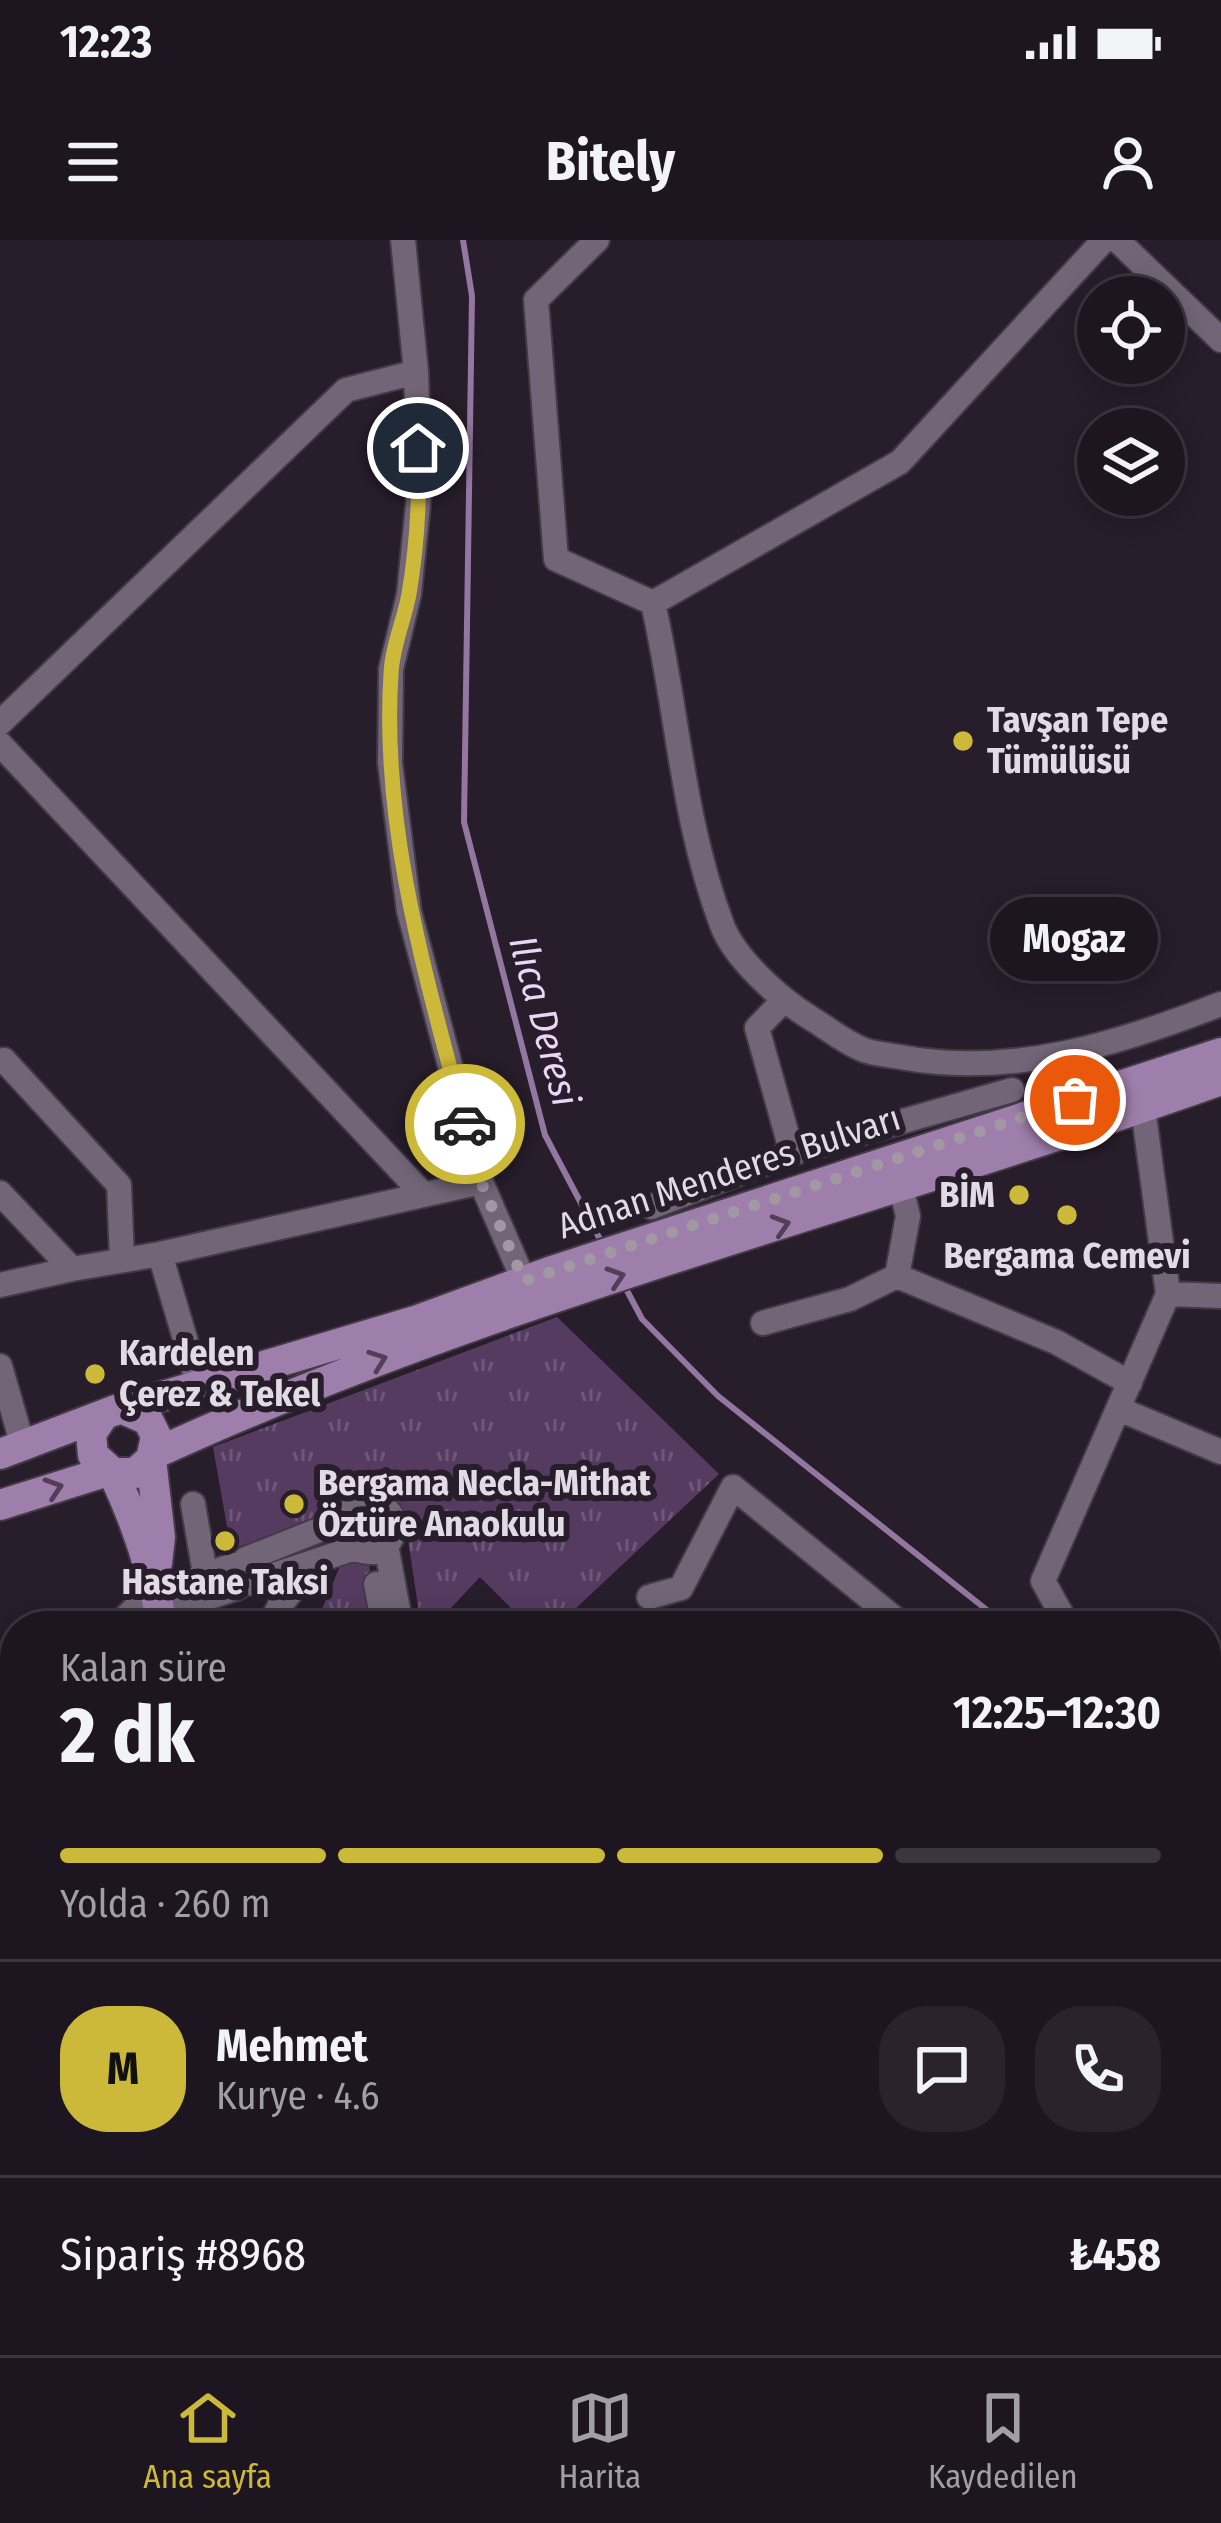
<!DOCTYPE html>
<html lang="tr">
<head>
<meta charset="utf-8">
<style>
  body { margin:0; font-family:"Fira Sans Condensed",sans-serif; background:#2a232d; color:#f1f3f6; height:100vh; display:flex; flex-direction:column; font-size:45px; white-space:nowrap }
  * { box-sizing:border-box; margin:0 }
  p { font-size:39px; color:#a09fa5 }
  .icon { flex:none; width:66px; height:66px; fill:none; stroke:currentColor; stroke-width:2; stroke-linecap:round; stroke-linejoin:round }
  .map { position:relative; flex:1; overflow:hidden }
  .details { position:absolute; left:0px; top:1371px; width:1221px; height:744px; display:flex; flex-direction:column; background:#1d1620; border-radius:48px 48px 0 0; box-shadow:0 6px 30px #0003,0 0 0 3px #3b353e }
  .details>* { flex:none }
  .controls { position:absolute; left:1077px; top:36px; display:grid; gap:24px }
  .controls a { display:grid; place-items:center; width:108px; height:108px; border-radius:50%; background:#1d1620; box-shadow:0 6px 30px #0003,0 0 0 3px #3b353e; font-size:60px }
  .pin { position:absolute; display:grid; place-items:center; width:102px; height:102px; color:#fff; margin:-51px; border:6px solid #fff; border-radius:50%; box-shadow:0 3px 12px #0007 }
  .courier { position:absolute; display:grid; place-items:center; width:120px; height:120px; margin:-60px; border:9px solid #ccb939; border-radius:50%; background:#fff; color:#222; box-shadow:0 3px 15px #0007 }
  .bubble { position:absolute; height:84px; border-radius:42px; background:#1d1620; box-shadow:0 6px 30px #0003,0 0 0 3px #3b353e; font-size:39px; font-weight:700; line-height:84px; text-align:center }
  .headline em { font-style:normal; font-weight:700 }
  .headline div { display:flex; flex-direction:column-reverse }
  .headline { display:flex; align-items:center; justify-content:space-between; height:204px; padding:0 60px }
  h1 { font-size:78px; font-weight:700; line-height:90px }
  .bar { display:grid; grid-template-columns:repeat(4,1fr); gap:18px 12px; align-content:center; height:144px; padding:0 60px }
  .bar i { height:15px; border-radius:9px; background:#3b353e }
  .bar .active { background:#ccb939 }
  .bar p { grid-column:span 4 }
  .line { display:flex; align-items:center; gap:30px; padding:0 60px; border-top:3px solid #3b353e }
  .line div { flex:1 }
  .round { display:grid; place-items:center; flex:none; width:126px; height:126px; border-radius:48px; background:#2a232d }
  .status { display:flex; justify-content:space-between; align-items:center; height:84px; padding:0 60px; background:#1d1620; direction:ltr }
  .status svg { height:33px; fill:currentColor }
  header { display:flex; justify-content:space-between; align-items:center; height:156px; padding:0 60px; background:#1d1620; font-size:54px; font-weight:700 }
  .tab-bar { display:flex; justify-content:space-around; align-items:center; height:168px; border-top:3px solid #3b353e; background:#1d1620; font-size:33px; color:#a09fa5 }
  .tab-bar a { display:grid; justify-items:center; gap:6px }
  .tab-bar .active { color:#ccb939 }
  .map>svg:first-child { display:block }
</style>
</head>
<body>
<div class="status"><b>12:23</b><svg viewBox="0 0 49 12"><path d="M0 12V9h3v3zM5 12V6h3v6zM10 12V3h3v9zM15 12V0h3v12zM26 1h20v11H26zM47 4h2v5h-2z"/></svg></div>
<header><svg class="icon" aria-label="menu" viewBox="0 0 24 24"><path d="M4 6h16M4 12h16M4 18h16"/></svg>Bitely<svg class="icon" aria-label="person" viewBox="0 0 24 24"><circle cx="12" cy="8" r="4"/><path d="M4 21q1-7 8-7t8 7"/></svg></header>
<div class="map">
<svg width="1221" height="2115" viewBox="0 0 1221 2115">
  <defs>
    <pattern id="grass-tufts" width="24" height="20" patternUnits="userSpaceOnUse" patternTransform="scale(3)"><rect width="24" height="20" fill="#563b61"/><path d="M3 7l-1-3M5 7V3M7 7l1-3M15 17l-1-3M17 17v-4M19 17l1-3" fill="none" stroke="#6e5778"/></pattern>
  </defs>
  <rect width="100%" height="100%" fill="#271d2b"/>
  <path fill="url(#grass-tufts)" d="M557,1077L719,1234L557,1386H529L480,1337L434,1386H421L406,1286L394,1288C389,1263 367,1255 348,1272L231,1309L213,1207Z
    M352 1287a17 17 0 1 1 34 0a17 17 0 1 1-34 0Z
    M358,1315L368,1320L380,1386H315L340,1326Z"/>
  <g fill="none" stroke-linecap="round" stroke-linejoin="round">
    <path stroke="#9477a0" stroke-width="6" d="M463,0L472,56L464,582L545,895L603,1005
      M623,1043L642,1079L718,1156L1007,1386
      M1206,1499L1221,1506"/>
    <g stroke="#423a45" stroke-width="28">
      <path id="minor" d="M403,0L416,132L420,245L409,354L391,429L390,523L409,671L481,942L524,1041
        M597,0L536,60L556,319L653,363
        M1104,0L900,222L653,363C678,472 682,579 722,685C735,719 779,758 809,777C826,787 845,803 864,810C875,814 889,815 900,817C1012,838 1118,804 1221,764
        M1117,0L1221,100
        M0,483L346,150L416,132
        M0,504L423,954
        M783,761L757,788L792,913
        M4,820L119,945L122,1020
        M1143,868L1168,1054L1221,1056
        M0,953L72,1029L160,1014
        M651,967L792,913L1012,850
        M897,1036L908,976L901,948
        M0,1045L72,1029
        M763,1083L850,1059L897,1036L1056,1102L1130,1143
        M0,1126L23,1206
        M199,1146L160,1014L481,942
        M1119,1169L1221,1212
        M344 1287a25 25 0 1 1 50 0a25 25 0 1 1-50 0Z
        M193,1264L209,1357
        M386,1305L401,1386
        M246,1319L344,1280
        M250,1343L355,1308
        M376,1344L384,1386
        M649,1357L681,1348L733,1247L904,1386
        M160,1373L237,1348
        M128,1386L127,1376L144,1359L233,1325
        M269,1386L280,1365L317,1321
        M1068,1386L1043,1341L1168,1054
        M1206,1650L1221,1653
        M1206,1861L1214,1838
        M1206,1915L1221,1930
        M0,1956L15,1959
        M1206,2056L1221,2059
        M336,2100L337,2115
        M518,2100L530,2104L531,2115
        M910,2100L950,2115
        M370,2115L376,2100
        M609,2115L619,2100
        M1095,2115L1101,2100"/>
    </g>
    <g stroke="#423a45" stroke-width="34">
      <path id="major" d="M103,1176L91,1194L93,1215L113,1233H135L151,1219L156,1196L148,1180L123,1169
        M0,1214L113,1171L415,1081L549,1032L1221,813
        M154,1214C497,1056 866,966 1221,840
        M151,1219L160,1297L157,1323
        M113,1233C137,1283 153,1331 162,1386
        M0,1265L108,1231
        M1206,1574L1221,1570
        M0,1778L15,1780"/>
    </g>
    <use href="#minor" stroke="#726577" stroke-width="24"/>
    <use href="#major" stroke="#9e7eab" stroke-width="30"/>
  </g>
  <defs><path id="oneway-chevron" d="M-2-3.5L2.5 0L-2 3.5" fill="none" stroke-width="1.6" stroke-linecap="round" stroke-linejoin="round" transform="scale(3)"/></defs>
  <g stroke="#513f58">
    <use href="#oneway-chevron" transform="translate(781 985) rotate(-17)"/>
    <use href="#oneway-chevron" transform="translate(616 1037) rotate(-18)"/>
    <use href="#oneway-chevron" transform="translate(378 1120) rotate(-20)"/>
    <use href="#oneway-chevron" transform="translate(54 1248) rotate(-18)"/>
  </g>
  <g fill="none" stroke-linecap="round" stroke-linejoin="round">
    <path stroke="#a198a4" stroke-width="12" stroke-dasharray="0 21.6" d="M465,884L481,942L524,1041L1075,860"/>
    <path stroke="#ccb939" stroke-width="15" d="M418,208C420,256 417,306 409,354C404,381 392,407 391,434C381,588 426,737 465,884"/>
  </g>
  <g fill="#ccb939" stroke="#271d2b" stroke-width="4.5">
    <circle cx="963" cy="501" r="12"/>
    <circle cx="1019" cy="955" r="12"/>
    <circle cx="1067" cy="975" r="12"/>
    <circle cx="95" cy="1134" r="12"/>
    <circle cx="294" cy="1264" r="12"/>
    <circle cx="225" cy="1301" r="12"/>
  </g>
  <g text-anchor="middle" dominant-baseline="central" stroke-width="12" stroke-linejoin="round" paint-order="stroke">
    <g font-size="36" font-weight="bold" fill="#e2dbe5" stroke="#271d2b" text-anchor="start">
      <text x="987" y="480">Tavşan Tepe<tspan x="987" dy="41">Tümülüsü</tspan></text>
      <text x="995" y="955" text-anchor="end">BİM</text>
      <text x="1067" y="1016" text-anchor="middle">Bergama Cemevi</text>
      <text x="119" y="1113">Kardelen<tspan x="119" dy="41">Çerez &amp; Tekel</tspan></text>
      <text x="318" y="1243">Bergama Necla-Mithat<tspan x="318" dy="41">Öztüre Anaokulu</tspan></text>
      <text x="225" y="1342" text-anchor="middle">Hastane Taksi</text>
    </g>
    <g font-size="36" fill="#e2dbe5" stroke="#271d2b">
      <text transform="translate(729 932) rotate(-18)">Adnan Menderes Bulvarı</text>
    </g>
    <g font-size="39" font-style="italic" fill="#ecd5f6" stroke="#271d2b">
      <text transform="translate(544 781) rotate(75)">Ilıca Deresi</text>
    </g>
  </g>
</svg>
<div class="controls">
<a><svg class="icon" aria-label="locate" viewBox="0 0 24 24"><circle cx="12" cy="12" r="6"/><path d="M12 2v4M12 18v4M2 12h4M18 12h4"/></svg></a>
<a><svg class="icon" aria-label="layers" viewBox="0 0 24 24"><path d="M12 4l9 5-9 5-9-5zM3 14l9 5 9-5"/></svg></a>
</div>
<div class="pin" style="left:1075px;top:860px;background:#ea580c"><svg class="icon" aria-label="bag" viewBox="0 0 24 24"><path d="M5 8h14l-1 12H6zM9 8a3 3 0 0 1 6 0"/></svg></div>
<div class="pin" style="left:418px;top:208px;background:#1f2937"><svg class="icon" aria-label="home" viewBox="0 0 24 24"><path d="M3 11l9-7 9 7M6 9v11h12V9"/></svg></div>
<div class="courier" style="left:465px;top:884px"><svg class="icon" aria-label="car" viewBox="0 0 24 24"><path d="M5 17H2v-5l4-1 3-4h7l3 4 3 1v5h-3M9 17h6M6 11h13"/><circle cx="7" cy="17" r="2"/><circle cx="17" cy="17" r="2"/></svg></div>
<div class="bubble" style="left:990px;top:657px;width:168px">Mogaz</div>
<section class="details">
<div class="headline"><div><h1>2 dk</h1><p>Kalan süre</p></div><em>12:25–12:30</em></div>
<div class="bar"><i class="active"></i><i class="active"></i><i class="active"></i><i></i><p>Yolda · 260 m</p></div>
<div class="line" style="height:216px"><b class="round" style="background:#ccb939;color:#111">M</b><div><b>Mehmet</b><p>Kurye · 4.6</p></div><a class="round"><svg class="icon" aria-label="chat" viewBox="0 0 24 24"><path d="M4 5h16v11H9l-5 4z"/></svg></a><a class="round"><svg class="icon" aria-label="phone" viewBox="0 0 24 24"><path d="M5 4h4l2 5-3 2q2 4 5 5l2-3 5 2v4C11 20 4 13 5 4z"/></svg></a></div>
<div class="line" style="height:156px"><div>Sipariş #8968</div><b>₺458</b></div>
</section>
</div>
<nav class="tab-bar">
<a class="active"><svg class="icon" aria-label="home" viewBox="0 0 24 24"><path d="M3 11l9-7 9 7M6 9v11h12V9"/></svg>Ana sayfa</a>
<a><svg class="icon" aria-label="map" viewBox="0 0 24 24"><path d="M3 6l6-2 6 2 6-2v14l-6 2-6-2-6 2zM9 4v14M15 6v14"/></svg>Harita</a>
<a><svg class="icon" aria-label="saved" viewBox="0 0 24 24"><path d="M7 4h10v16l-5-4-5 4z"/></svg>Kaydedilen</a>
</nav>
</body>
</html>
